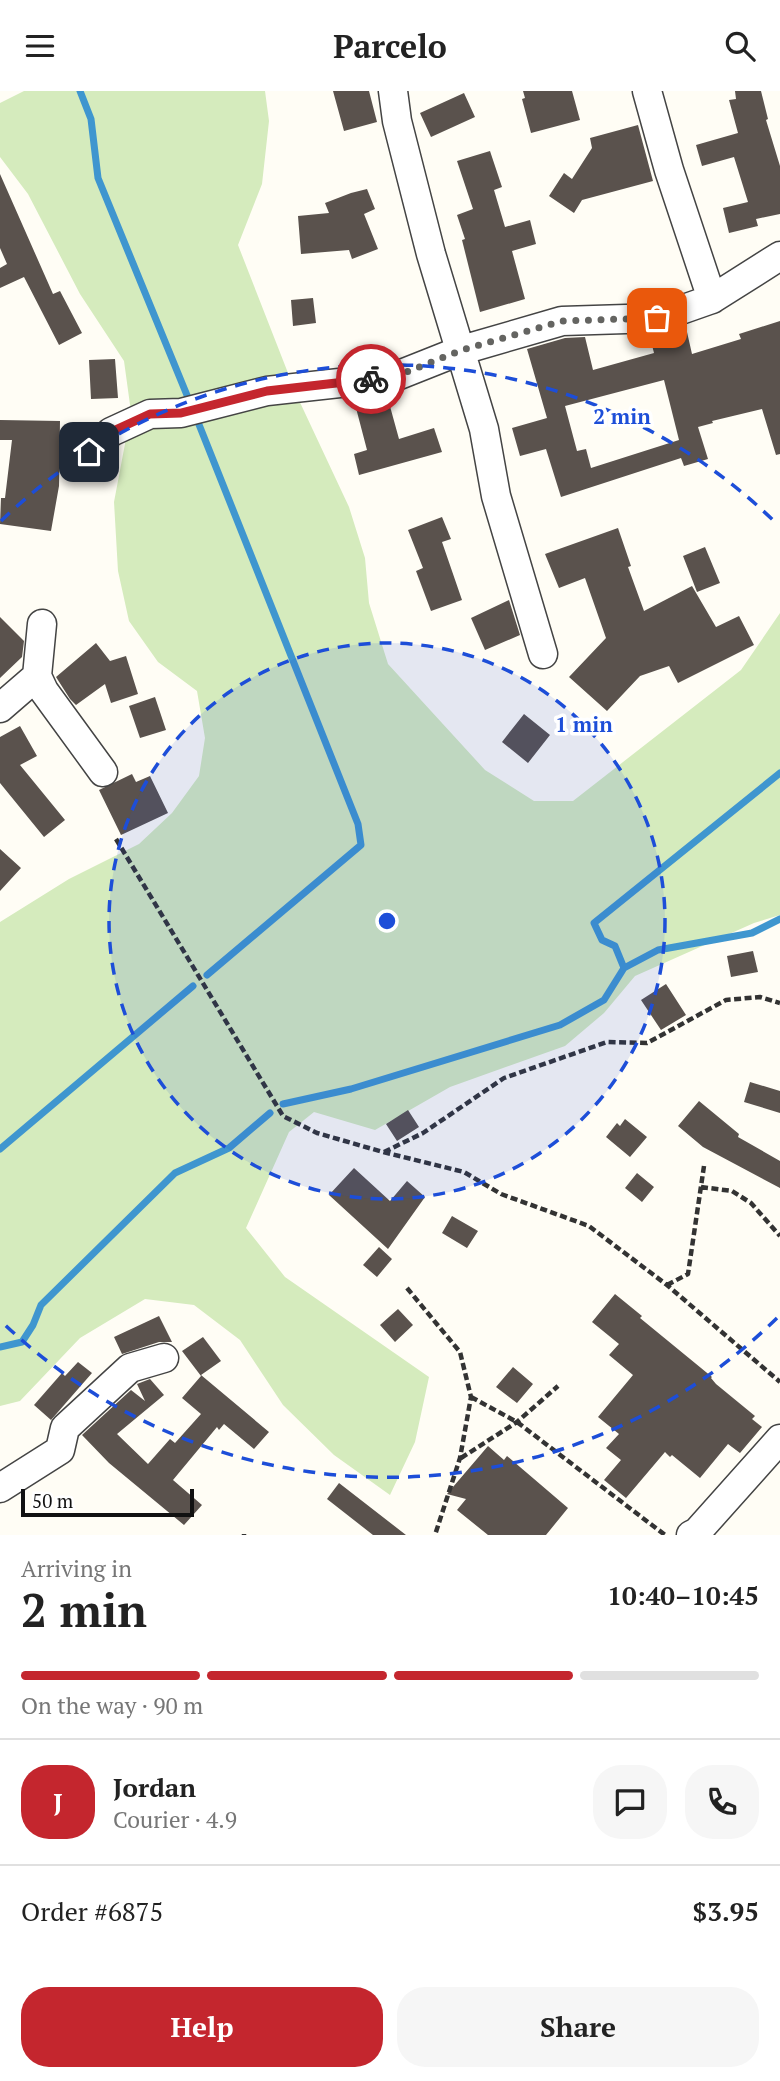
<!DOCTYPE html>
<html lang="en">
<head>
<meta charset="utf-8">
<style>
  body { margin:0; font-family:"PT Serif",serif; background:#f6f6f6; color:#222; height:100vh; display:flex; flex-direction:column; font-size:26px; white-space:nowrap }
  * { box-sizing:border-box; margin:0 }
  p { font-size:23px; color:#767676 }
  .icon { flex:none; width:38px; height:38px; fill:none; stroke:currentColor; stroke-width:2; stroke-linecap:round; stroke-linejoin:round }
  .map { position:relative; height:1444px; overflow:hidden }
  .side { display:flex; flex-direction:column; background:#fff; flex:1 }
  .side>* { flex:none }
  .scale { position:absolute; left:21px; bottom:18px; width:173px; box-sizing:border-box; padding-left:7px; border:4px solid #111; border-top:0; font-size:19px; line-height:24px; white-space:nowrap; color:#111; -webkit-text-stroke:5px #fff; paint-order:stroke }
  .pin { position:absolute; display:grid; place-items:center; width:60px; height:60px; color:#fff; margin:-30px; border-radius:14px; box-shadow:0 4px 10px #0006 }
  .courier { position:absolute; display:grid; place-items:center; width:70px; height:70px; margin:-35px; border:5px solid #c4262e; border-radius:50%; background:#fff; color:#222; box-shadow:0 2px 9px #0007 }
  .head em { font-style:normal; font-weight:600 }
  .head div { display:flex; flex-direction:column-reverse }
  .head { display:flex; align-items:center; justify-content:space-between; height:119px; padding:0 21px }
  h1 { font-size:46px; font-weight:600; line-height:52px }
  .bar { display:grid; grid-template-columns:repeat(4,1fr); gap:10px 7px; align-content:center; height:84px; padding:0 21px }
  .bar i { height:9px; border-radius:5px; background:#e0e0e0 }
  .bar .on { background:#c4262e }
  .bar p { grid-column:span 4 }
  .line { display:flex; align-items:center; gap:18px; padding:0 21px; border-top:2px solid #e0e0e0 }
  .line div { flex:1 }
  .round { display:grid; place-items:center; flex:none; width:74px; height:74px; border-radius:28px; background:#f6f6f6 }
  .primary-button { display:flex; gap:14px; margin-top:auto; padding:14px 21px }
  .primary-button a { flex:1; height:80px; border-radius:28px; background:#c4262e; color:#fff; font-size:28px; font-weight:600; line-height:80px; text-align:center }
  .primary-button a+a { background:#f6f6f6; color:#222 }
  header { display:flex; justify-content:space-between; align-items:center; height:91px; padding:0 21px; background:#fff; font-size:32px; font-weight:600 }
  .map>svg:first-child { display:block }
</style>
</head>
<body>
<header><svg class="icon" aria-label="menu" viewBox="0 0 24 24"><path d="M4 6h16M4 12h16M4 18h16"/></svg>Parcelo<svg class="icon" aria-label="search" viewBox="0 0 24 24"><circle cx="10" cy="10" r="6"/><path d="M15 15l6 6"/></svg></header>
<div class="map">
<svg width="780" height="1444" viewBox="0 0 780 1444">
  <rect width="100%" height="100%" fill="#fffdf5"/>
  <path fill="#d5ebbd" d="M24,0H265L269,30L262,93L238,154L297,305L349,416L365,467L369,512L388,573L485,679L534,710H573L741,579L780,522V824L754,832L635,885L604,922L565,955L450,996L375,1039L314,1021L289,1041L246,1137L285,1186L429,1286L415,1351L390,1404L334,1364L283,1314L240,1249L194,1214L145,1208L80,1247L20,1310L0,1315V831L69,788L139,753L172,722L199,685L205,647L197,600L158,571L129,530L118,480L114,411L131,321L124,270L80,203L28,103L0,66V12Z"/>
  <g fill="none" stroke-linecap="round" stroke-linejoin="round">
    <path stroke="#3f96cf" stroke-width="7" d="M80,0L91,28L98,87L191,314
      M196,326L358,733L361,754L207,884
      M624,877L615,855L602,849L594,832L780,682
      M283,1013L351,998L560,934L604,909L624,877L658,859L752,842L780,828
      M0,1058L193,895
      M0,1256L22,1251L33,1234L41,1214L175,1082L229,1057L270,1022"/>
  </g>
  <path fill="#5a524d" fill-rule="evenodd" d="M333,0H369L377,31L344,40Z
    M523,0H572L580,29L531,42L522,8L525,7Z
    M735,0H761L768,28L766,29L780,75V123L756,128L758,135L729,142L723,117L748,111L734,66L702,75L696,54L738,42L729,9L736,8Z
    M464,2L475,26L431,46L420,22Z
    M638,34L653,90L582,109L574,122L549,105L564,82L572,88L592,57L590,47Z
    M490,60L502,96L494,99L505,136L530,129L536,153L512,160L525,208L480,221L462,149L465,148L457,124L473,118L457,70Z
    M0,83L53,203L60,200L82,242L59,254L24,186L0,197V177L7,173L0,157Z
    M367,98L375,118L364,123L378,158L352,168L349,159L301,163L298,125L329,122L325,112L351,102Z
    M313,207L316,232L293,235L291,209Z
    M780,230V363L776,364L762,318L712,330L713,332L698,336L708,368L684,375L681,367L561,406L546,358L520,365L512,337L547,327L527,258L565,247L585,246L593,279L654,262L651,250L687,241L692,263L741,248L739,243ZM664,289L679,349L591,377L586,358L577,360L565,315Z
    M356,258L385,259V270L355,274Z
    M115,268L118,307L91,308L89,269Z
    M388,308L399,348L434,337L442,361L359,384L354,363L367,359L356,317Z
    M0,329L60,330L59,395L51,440L0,433L1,407H5L12,349H0Z
    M442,426L451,448L442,451L462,509L431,520L416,480L423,477L408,439Z
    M618,437L631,475L628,476L644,520L692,495L716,536L739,525L754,554L678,592L669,575L640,585L607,620L569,586L606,547L585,487L559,497L545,463Z
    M705,456L720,492L697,501L683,465Z
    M509,509L520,544L485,559L471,527Z
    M0,526L24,550L22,566L0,587Z
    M96,552L110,570L126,565L138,603L111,612L105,593L76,614L70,608L56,586Z
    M155,606L166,639L140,647L129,615Z
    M524,623L550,644L528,672L502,651Z
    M20,635L37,665L20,674L65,729L44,746L0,692V646Z
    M132,683L136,691L150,685L168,722L121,744L99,699Z
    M0,758L21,777L0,800Z
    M753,860L758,881L731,886L727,865Z
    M666,893L686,924L661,939L641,909Z
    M750,991L780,1000V1022L744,1011Z
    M699,1010L739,1043L738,1046L780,1070V1097L703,1056L678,1035Z
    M408,1019L419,1036L397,1050L386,1033Z
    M625,1028L647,1046L630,1066L606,1046L617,1032L620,1035Z
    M354,1077L390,1110L407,1090L425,1106L388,1158L329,1104Z
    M637,1082L654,1096L642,1111L625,1097Z
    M452,1125L478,1140L467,1157L442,1142Z
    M379,1156L392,1168L377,1186L363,1174Z
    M615,1203L642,1225L640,1227L712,1286L711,1287L716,1293L755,1325L752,1328L762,1336L740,1362L728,1353L700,1387L672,1364L670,1366L665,1361L626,1407L604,1389L621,1369L606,1357L619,1343L598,1326L633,1284L609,1264L619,1253L592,1231Z
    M398,1218L413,1234L395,1251L380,1234Z
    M159,1225L172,1251H159L122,1263L114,1246Z
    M203,1246L221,1270L201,1284L269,1341L254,1358L224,1333L219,1339L217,1336L173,1389L202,1414L184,1434L109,1372L82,1344L131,1299L145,1310L137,1293L150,1288L164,1304L117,1343L148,1373L170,1348L175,1352L201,1323L182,1307L201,1285L182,1260Z
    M78,1271L92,1282L51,1329L34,1314L62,1282L65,1285Z
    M513,1276L533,1293L517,1312L496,1296Z
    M488,1355L504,1369L507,1365L568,1417L546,1444H488L457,1419L466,1408L447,1403Z
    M339,1392L406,1444H373L327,1408Z"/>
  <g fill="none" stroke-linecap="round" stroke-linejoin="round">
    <g stroke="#444" stroke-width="31">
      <path id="minor" d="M393,0L397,30L431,163L484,338L496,405L543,563
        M647,0L669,79L712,208L780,165
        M89,361L111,341L150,323L181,322L267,300L394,286L462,259L562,230L658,227L712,208
        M42,533L37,585L44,600L103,681
        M0,617L37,585
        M0,1397L60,1359L65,1337L130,1277L164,1267
        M691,1444L697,1441L780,1348"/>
    </g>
    <path stroke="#333" stroke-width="4.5" stroke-dasharray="7 3.5" stroke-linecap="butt" d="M116,748L283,1025L317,1042L383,1061L464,1081L501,1103L589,1135L667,1194L780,1291
      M384,1061L423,1042L504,987L607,951L647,952L726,909L760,906L780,912
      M701,1096L732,1100L751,1112L780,1145
      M667,1194L688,1183L704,1075
      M407,1197L460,1261L471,1306L460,1367L435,1444
      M471,1306L517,1331L665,1444
      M461,1367L517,1331L558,1295
      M244,1443V1444"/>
    <use href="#minor" stroke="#fff" stroke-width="28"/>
  </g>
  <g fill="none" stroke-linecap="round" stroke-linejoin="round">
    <path stroke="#646461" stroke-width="7" stroke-dasharray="0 12.6" d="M371,288L394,286L462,259L562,230L657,227"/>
    <path stroke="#c4262e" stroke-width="9" d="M89,361L111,341L150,323L181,322L267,300L371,288"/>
  </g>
  <circle cx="387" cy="830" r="278" fill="#1d4ed8" fill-opacity=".12"/>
  <g fill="none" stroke="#1d4ed8" stroke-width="3.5" stroke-dasharray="12 9">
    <circle cx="387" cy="830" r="278"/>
    <path d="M777 1227A556 556 0 0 1 1 1230M1 430A556 556 0 0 1 777 433"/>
  </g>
  <circle cx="387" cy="830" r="10" fill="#1d4ed8" stroke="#fff" stroke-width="3.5"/>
  <g font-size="21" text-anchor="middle" font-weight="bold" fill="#1d4ed8" stroke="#fff" stroke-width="7" stroke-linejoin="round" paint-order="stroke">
    <text x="622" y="333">2 min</text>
    <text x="584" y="641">1 min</text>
  </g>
</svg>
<div class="scale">50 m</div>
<div class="pin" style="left:657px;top:227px;background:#ea580c"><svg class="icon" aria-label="bag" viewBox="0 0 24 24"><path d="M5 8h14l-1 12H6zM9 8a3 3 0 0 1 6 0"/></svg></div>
<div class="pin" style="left:89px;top:361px;background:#1f2937"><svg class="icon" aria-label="home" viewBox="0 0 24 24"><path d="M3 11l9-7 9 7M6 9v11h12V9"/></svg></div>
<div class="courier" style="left:371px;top:288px"><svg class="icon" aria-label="bike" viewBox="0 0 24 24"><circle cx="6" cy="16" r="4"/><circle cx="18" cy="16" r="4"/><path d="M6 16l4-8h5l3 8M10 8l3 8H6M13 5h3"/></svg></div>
</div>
<section class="side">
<div class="head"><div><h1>2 min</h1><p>Arriving in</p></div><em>10:40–10:45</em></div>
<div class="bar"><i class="on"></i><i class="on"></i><i class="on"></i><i></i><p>On the way · 90 m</p></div>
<div class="line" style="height:126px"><b class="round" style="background:#c4262e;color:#fff">J</b><div><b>Jordan</b><p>Courier · 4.9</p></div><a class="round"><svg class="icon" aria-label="chat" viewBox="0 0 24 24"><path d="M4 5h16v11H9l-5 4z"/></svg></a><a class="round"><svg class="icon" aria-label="phone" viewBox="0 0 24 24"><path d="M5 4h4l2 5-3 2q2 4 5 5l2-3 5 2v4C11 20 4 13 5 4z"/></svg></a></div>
<div class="line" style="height:91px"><div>Order #6875</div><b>$3.95</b></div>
<div class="primary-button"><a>Help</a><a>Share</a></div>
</section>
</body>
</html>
